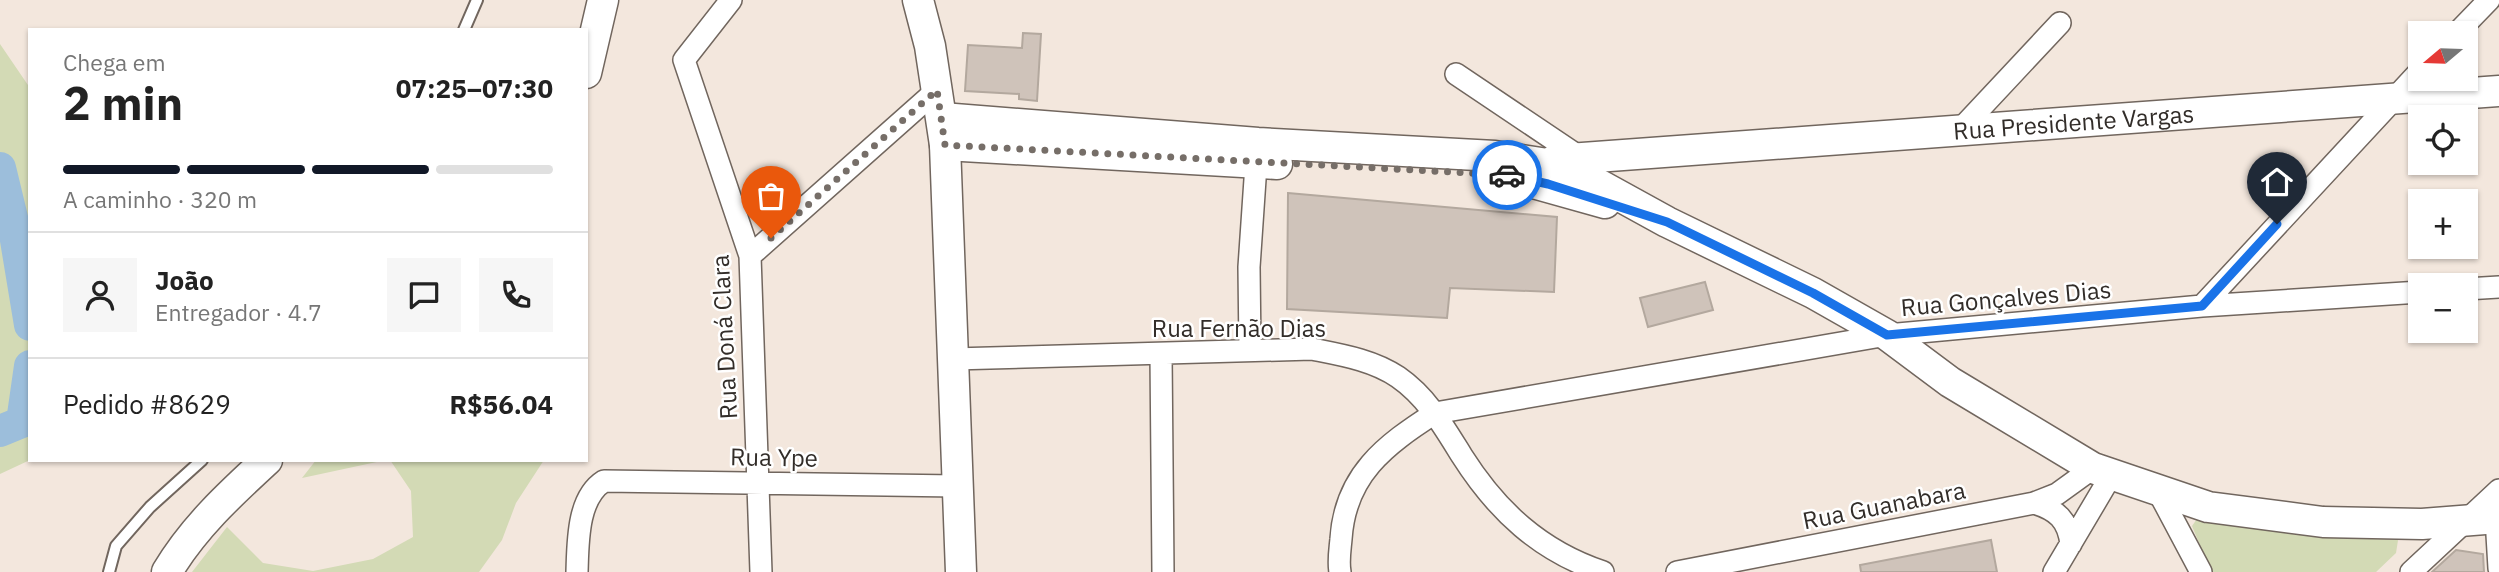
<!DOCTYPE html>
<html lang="pt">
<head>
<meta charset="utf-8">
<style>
  body { margin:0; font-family:"IBM Plex Sans",sans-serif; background:#f6f6f6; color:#222; height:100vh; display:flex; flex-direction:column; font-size:26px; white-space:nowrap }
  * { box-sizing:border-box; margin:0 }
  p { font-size:23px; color:#767676 }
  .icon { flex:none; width:38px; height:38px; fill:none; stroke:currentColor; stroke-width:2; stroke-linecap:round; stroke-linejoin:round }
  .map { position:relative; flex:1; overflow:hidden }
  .panel { position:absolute; left:28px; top:28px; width:560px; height:434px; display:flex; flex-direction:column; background:#fff; border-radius:0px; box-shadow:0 2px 5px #0004 }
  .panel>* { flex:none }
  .needle { width:46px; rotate:251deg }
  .fabs { position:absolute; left:2408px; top:21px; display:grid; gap:14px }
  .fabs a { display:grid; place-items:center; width:70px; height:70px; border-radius:0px; background:#fff; box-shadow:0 2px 5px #0004; font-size:35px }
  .pin { position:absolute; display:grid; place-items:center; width:60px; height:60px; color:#fff; margin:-72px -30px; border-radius:50% 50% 50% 0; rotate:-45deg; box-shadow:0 0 7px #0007 }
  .pin .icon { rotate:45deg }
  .courier { position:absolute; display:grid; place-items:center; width:70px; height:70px; margin:-35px; border:5px solid #1a73e8; border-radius:50%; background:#fff; color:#222; box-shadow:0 2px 9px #0007 }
  .summary em { font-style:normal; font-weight:700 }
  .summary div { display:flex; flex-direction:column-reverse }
  .summary { display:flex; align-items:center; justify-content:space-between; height:119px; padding:0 35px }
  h1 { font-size:46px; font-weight:700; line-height:52px }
  .bar { display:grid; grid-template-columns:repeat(4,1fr); gap:10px 7px; align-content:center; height:84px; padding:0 35px }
  .bar i { height:9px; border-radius:5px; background:#e0e0e0 }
  .bar .on { background:#111827 }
  .bar p { grid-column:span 4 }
  .line { display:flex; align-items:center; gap:18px; padding:0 35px; border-top:2px solid #e0e0e0 }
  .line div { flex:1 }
  .round { display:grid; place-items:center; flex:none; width:74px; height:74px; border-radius:0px; background:#f6f6f6 }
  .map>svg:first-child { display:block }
</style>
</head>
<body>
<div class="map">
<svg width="2499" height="572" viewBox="0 0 2499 572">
  <rect width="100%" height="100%" fill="#f3e7dd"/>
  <path fill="#d3dab5" d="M0,44L30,88V460L0,474Z
    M316,460H386L302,478Z
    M390,460H544L516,503L502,540L479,572H192L227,527L263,563L313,571L373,559L413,537L411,491Z
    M2199,516L2399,534L2396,553L2376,572H2211L2192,526Z"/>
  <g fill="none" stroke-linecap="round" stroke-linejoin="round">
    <path stroke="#9cbedb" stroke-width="32" d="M0,168L13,222L30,325
      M0,431L22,422L30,366"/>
  </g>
  <path fill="#cfc3ba" stroke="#b3a89e" stroke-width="2" d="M1023,33L1041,34L1037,101L1019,99V94L965,91L968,45L1022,48Z
    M1288,193L1557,217L1554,292L1450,288L1447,318L1287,309Z
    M1705,282L1713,310L1648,327L1640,298Z
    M1991,540L1997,572H1861L1860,565Z
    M2456,550L2483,554L2484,572H2432Z"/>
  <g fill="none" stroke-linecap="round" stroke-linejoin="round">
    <g stroke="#71665e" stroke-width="14">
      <path id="lane" d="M464,30L477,0
        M109,572L116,546L150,507L202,460"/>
    </g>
    <g stroke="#71665e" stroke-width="24">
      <path id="street" d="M731,0L684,60L750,256L761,572
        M2457,33L2489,0
        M1456,74L1581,158
        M1958,132L2060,23
        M750,256L937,90
        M2466,289L2499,287
        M2202,306L2420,71
        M1250,350L1249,267L1257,150
        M1161,354L1163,572
        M953,359L1312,349C1342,355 1373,360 1398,377C1427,397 1444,427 1462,456C1497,511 1540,551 1603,572
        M2159,493L2201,572
        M2034,503C2057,510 2068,520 2071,544
        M2496,518L2499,568
        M577,572C578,543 577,498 604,481L957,486
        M1340,572C1338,561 1340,550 1341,539C1345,475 1385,445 1435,413L1887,335L2202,306L2420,292
        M1677,572L2034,503L2057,494L2093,468
        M2054,572L2112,474
        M2411,572L2499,490"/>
    </g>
    <g stroke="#71665e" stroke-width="33">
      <g id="secondary">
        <path d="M918,0L930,46L945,145L961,572"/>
        <path d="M586,73L603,0"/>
        <path d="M942,118L1258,143L1495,156L1567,167L1667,222L1813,293L1887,335L1950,382L2093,468L2208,507L2323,522L2422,524L2499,518"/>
        <path d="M945,145L1277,164"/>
        <path id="s1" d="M1555,160L2499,91"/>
        <path d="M1494,172L1605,203"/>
        <path d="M167,572C193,528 230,494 267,460"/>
      </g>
    </g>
    <use href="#lane" stroke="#fff" stroke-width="10"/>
    <use href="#street" stroke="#fff" stroke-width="21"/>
    <use href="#secondary" stroke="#fff" stroke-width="30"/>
  </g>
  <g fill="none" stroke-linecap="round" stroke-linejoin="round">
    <path stroke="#766e68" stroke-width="7" stroke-dasharray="0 12.6" d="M771,238L937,90L945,145L1507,175"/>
    <path stroke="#1a73e8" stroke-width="9" d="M1507,175L1548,184L1667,222L1813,293L1887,335L2202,306L2277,224"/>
  </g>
  <g text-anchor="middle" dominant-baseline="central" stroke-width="5" stroke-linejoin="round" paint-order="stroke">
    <g font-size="24" fill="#322d29" stroke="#fff">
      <text stroke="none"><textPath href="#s1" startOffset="520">Rua Presidente Vargas</textPath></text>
      <text transform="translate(2006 298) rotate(-5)">Rua Gonçalves Dias</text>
      <text x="1239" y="328">Rua Fernão Dias</text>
      <text transform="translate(724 337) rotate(-93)">Rua Doná Clara</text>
      <text transform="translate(774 457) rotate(1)">Rua Ype</text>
      <text transform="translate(1884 505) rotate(-11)">Rua Guanabara</text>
    </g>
  </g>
</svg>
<div class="fabs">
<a><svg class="needle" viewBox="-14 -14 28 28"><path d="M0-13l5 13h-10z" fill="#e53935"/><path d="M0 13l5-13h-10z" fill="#767676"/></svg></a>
<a><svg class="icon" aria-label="locate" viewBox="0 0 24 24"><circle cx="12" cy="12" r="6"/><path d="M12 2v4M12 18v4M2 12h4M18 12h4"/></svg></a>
<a>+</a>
<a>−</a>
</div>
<div class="pin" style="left:771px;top:238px;background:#ea580c"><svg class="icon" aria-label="bag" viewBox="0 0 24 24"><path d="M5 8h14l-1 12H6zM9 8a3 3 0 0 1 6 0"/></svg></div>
<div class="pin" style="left:2277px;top:224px;background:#1f2937"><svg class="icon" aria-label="home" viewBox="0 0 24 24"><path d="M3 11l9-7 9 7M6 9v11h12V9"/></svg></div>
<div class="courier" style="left:1507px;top:175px"><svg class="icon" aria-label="car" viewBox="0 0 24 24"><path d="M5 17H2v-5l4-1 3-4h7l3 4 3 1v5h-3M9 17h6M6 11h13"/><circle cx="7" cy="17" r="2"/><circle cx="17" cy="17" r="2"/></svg></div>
<section class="panel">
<div class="summary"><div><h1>2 min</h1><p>Chega em</p></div><em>07:25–07:30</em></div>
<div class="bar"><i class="on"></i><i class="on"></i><i class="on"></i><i></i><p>A caminho · 320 m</p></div>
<div class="line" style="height:126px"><a class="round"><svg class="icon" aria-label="person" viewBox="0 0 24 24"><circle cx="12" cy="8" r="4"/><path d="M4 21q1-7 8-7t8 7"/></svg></a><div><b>João</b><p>Entregador · 4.7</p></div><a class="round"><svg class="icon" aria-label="chat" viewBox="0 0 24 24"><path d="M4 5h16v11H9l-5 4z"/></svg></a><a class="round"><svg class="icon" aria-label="phone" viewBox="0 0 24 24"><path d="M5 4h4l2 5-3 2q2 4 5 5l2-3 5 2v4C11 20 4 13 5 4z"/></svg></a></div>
<div class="line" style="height:91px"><div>Pedido #8629</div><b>R$56.04</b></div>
</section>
</div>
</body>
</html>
